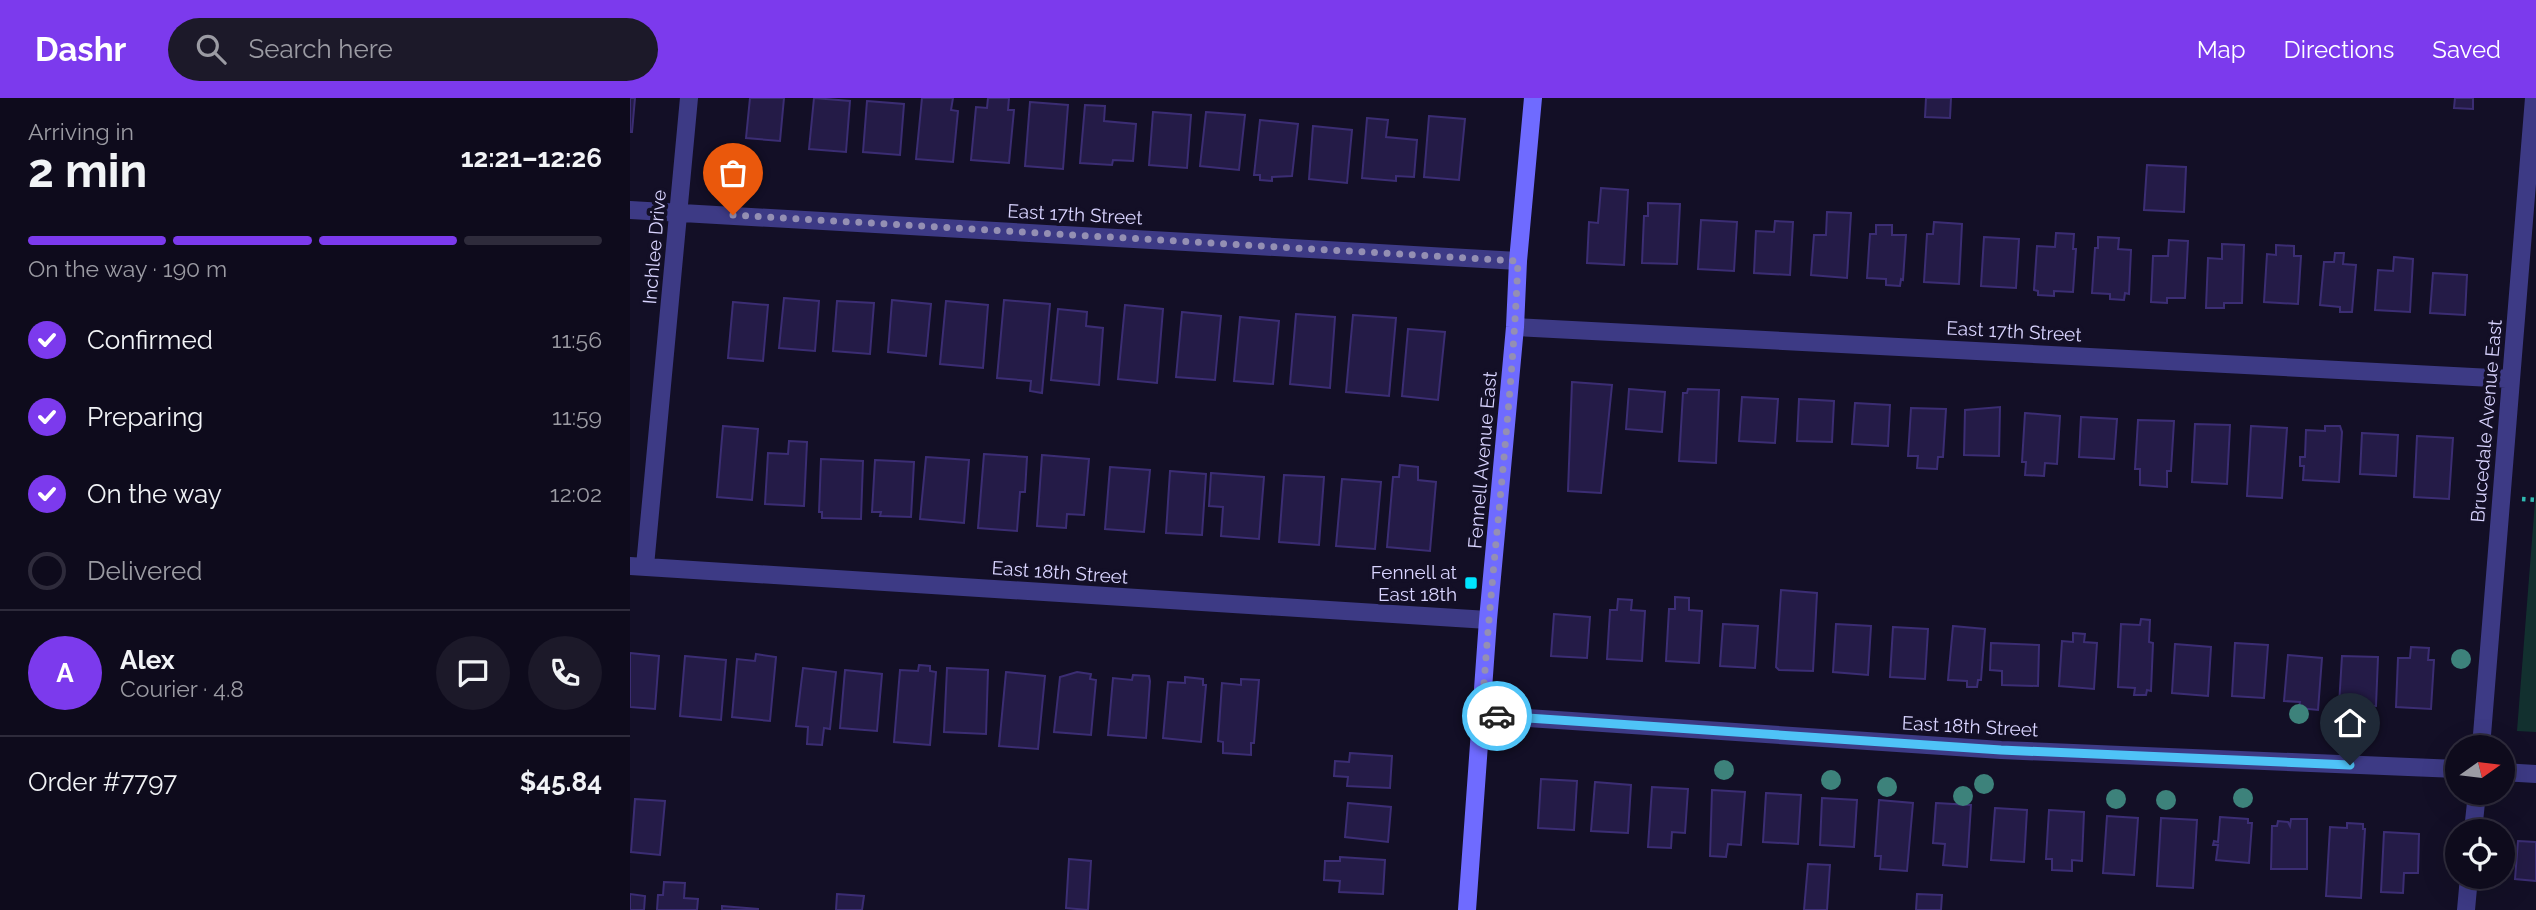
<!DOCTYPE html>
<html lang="en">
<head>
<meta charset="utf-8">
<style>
  body { margin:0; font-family:Raleway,sans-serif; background:#1c1929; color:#f1f3f6; height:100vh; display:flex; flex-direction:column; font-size:26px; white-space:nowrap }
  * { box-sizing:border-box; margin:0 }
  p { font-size:23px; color:#9b9ba3 }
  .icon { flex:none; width:38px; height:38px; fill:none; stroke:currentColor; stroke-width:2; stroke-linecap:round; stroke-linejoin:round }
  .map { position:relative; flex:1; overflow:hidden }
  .panel { display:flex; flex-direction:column; background:#0e0b1c; width:630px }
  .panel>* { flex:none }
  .needle { width:46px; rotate:76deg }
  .fabs { position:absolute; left:1815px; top:637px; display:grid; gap:14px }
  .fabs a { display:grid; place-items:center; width:70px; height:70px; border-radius:50%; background:#0e0b1c; box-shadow:0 7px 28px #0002,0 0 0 2px #2e2b3b; font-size:35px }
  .pin { position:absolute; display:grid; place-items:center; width:60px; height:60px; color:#fff; margin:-72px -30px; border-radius:50% 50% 50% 0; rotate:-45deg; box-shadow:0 0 7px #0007 }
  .pin .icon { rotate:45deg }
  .courier { position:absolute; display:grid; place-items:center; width:70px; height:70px; margin:-35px; border:5px solid #4fc3f7; border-radius:50%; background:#fff; color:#222; box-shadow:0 2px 9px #0007 }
  .headline em { font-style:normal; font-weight:700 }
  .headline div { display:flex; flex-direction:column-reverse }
  .headline { display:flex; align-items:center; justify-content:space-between; height:119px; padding:0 28px }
  h1 { font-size:46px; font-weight:700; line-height:52px }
  .bar { display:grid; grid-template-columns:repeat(4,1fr); gap:10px 7px; align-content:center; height:84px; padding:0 28px }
  .bar i { height:9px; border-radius:5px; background:#2e2b3b }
  .bar .selected { background:#7c3aed }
  .bar p { grid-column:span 4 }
  .line { display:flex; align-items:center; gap:18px; padding:0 28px; border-top:2px solid #2e2b3b }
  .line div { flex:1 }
  .round { display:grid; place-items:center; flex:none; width:74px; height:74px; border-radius:37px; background:#1c1929 }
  ol { padding:0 28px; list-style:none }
  li { display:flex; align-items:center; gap:21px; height:77px }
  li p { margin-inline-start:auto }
  li .icon { padding:7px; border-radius:50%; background:#7c3aed; color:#fff; stroke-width:4 }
  li:last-child { color:#9b9ba3 }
  li i { width:38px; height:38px; border:4px solid #2e2b3b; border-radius:50% }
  header { display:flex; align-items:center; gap:42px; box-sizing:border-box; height:98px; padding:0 35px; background:#7c3aed; color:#fff }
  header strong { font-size:33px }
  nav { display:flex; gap:38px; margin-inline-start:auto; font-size:24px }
  .search { width:490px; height:63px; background:#1c1929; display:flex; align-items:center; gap:18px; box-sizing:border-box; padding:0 24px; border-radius:38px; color:#9b9ba3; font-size:26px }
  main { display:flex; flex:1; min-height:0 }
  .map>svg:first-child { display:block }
</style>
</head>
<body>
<header>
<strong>Dashr</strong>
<div class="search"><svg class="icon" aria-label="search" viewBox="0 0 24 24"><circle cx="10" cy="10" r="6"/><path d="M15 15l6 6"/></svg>Search here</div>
<nav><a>Map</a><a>Directions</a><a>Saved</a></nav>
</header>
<main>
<section class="panel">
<div class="headline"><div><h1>2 min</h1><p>Arriving in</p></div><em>12:21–12:26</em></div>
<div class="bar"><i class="selected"></i><i class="selected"></i><i class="selected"></i><i></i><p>On the way · 190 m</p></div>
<ol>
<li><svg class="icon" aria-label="check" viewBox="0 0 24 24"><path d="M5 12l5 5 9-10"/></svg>Confirmed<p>11:56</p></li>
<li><svg class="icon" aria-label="check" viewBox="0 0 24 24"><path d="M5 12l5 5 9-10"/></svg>Preparing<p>11:59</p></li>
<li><svg class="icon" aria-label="check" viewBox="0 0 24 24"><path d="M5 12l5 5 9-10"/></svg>On the way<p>12:02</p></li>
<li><i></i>Delivered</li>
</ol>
<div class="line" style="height:126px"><b class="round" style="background:#7c3aed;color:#fff">A</b><div><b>Alex</b><p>Courier · 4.8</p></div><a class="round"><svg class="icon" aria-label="chat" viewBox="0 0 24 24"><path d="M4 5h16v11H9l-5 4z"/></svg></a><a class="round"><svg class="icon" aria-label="phone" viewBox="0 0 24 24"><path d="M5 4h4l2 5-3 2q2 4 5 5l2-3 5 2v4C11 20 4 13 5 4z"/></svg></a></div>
<div class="line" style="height:91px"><div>Order #7797</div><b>$45.84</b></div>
</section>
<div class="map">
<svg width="1906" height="812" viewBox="0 0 1906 812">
  <rect width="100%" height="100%" fill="#130f26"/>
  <path fill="#12302f" d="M1906,391V634L1887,633Z"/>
  <path fill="#241b47" stroke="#3b2d73" stroke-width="2" d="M0,0H5L2,34H0Z
    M120,0H154L150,43L116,40Z
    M184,0L220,3L216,54L179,51Z
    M292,0H323L321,12L328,13L323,64L286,61Z
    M358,0H379L378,12H384L379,65L341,62L346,9L357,10Z
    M1296,0H1321L1320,20L1295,19Z
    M1825,0H1843V11L1824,10Z
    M237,3L274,6L270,57L233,54Z
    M400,4L438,7L433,71L395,68Z
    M455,7L475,8L474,23L506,26L503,63L483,62L482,67L450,65Z
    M523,14L561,17L557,70L519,67Z
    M576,14L615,17L609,72L570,68Z
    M799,18L835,21L829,82L794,79Z
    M737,20L758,22L756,39L787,42L784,79L766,78V83L732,80Z
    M630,22L668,26L662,78L642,79V83L630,82V77H624Z
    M683,28L722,32L717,85L679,81Z
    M1517,67L1556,69L1554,114L1514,112Z
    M971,90L998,92L994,167L957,165L959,124L968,125Z
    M1018,105L1050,106L1047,166L1012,165L1014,118H1018Z
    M1197,114L1221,115L1217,180L1181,177L1184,137H1196Z
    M1071,122L1107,124L1104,173L1068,171Z
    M1145,123L1163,124L1160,177L1124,175L1126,133L1144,134Z
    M1304,124L1332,126L1329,186L1294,184L1297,136H1303Z
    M1246,127H1262V137H1276L1273,182L1271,181L1270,188L1256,187V181L1237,180L1240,136H1246Z
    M1426,135L1444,136L1443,151H1446L1443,194L1424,193V198L1408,197V193L1404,192L1407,148L1425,149Z
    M1354,139L1389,141L1386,190L1351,188Z
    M1468,139L1489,140L1488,151L1501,152L1499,196L1495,195L1494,202L1480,201V196L1462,195L1465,150H1468Z
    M1539,142L1558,143L1555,200H1537V205L1521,204L1523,158H1538Z
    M1592,146L1614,147L1612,205H1594V210H1576L1578,160L1592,161Z
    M1646,147L1664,148V158H1671L1668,206L1634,204L1637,156L1646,157Z
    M1705,155H1714L1713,166L1726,167L1722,214H1710V209L1690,207L1694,164H1704Z
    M1764,159L1783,161L1780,214L1745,212L1748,172L1763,173Z
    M1803,175L1837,177L1835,217L1800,215Z
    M154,200L189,203L185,253L149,250Z
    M262,202L301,206L296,258L258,254Z
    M374,202L420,206L412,295L400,293L401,283L367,280Z
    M207,203L244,205L240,256L203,253Z
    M316,203L358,207L353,270L310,266Z
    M103,204L138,207L133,263L98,260Z
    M495,207L533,211L527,285L488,281Z
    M428,211L457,214L456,228L473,230L469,287L421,282Z
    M552,214L591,218L585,282L546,279Z
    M666,216L705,219L700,290L660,286Z
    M723,217L766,220L759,298L716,294Z
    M610,219L649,223L643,286L604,283Z
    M778,231L815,234L808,302L772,298Z
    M942,284L982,287L971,395L938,393Z
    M999,291L1035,294L1032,334L996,331Z
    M1058,291L1089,292L1086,365L1049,363L1053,295H1057Z
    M1112,299L1148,301L1145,345L1109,343Z
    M1169,301L1204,303L1202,344L1167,343Z
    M1225,305L1260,307L1258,348L1222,346Z
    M1370,309L1369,358L1334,357L1335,312Z
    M1281,310L1316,311L1313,359H1308L1307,371L1287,370L1288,358H1278Z
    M1395,315L1430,318L1427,366L1415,365L1414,378L1395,377L1396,364H1392Z
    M1451,319L1487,321L1484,361L1449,359Z
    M1508,322L1544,323L1541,373H1537V389L1510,387V371H1505Z
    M1565,326L1600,327L1597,386L1562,384Z
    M93,328L128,331L122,402L87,399Z
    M1621,328L1657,330L1652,400L1617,398Z
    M1695,328H1710L1712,334L1709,384L1673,382L1674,368H1670V359H1675L1676,332L1695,333Z
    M1732,335L1768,337L1766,378L1730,376Z
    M1787,338L1823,340L1819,401L1784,399Z
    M159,343L177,344L174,408L135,406L138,355L158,356Z
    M354,356L397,359L395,394H390L387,433L348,430Z
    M412,357L459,361L454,417L437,416L436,430L407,428Z
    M296,359L339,362L334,425L290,421Z
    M191,361L233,363L231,421L192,420V414H189Z
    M245,362L284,364L281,419L250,418L251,414H242Z
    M770,367L788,369V382L806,384L800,453L757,449L763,379H769Z
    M480,369L520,372L514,434L475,431Z
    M540,373L576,376L572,437L536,435Z
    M581,375L634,379L629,441L591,438L593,409L579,408Z
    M654,377L694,379L689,447L649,444Z
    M712,381L751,384L745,451L706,448Z
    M1151,492L1187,495L1183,573L1149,572L1146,569Z
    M1045,499L1059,500V512L1072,513L1069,565L1036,563L1039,511H1045Z
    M988,501L1002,502L1001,512L1015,513L1012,563L977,561L980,512H987Z
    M924,516L960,519L957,560L921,558Z
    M1511,521L1520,522L1519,544L1523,545L1521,593L1517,592L1516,597H1504L1505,590L1488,589L1491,526L1510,527Z
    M1093,526L1128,528L1125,570L1090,568Z
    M1206,526L1241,528L1238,577L1203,574Z
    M1323,528L1355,531L1351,582H1348L1347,589H1337V583L1318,582Z
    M1263,529L1298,531L1295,581L1260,579Z
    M1443,535L1455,536L1454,544L1467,545L1464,591L1429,588L1432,543L1443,544Z
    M1361,545L1409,547L1408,588L1372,587V573L1360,572Z
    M1605,545L1638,547L1634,600L1602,598Z
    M1545,546L1581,549L1578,598L1542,595Z
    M1781,549L1799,550L1798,562H1804L1801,611L1766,609L1768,560H1780Z
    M0,555L29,558L25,611L0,609Z
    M126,556L146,559L140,623L102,619L107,561L125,563Z
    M1658,557L1692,560L1688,612L1669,610L1670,604L1654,603Z
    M55,558L96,562L91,622L50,618Z
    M1712,558L1748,559L1746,608H1742V613H1726L1727,608L1709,607Z
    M289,567L300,568V573L306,574L300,647L264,644L270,572L288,573Z
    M173,570L206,574L200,631L194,630L192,647L177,646L178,629L166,628Z
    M317,570L358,572L356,636L314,634Z
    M215,572L252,576L247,633L210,630Z
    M376,574L415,578L408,651L369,648Z
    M447,574L461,576L460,581L466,582L461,637L424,634L430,579Z
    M503,577L519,578L520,583L516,640L478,637L483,580L502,582Z
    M555,579L573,581V587H576L571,644L533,640L538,584L555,585Z
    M611,581L629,582L624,645H621V657L593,655V644L588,643L592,585L611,587Z
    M720,655L762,658L760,690L717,688L718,679L704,678L705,663L719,664Z
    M911,681L947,683L944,732L908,730Z
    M965,684L1001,687L998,735L961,733Z
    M1022,689L1058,691L1055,735L1042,734L1041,750L1018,749Z
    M1082,692L1115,694L1111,747L1098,746L1096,759L1080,758Z
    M1136,695L1171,697L1168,746L1133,744Z
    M1192,700L1227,702L1224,749L1190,747Z
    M5,701L35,703L30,757L1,754Z
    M1249,702L1283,705L1277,773L1250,771L1251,758H1245Z
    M718,705L761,709L758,744L715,739Z
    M1306,705L1341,707L1337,769L1313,767L1315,746L1303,745Z
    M1365,710L1397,712L1394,764L1361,762Z
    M1419,712L1454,714L1452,763L1442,762V773L1422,772V761H1416Z
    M1477,718L1508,720L1504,777L1473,775Z
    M1590,719L1618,721V725H1622L1619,765L1586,762L1588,747H1583L1584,743L1588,744Z
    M1531,720L1567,722L1563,790L1527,788Z
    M1661,721H1677V771H1641L1642,728H1647L1648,723L1658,724L1660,728Z
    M1717,725L1733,726V731H1735L1731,800L1696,798L1700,729L1717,730Z
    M1754,734L1789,736L1788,775H1774L1773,795L1751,794Z
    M1888,743L1906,744V783L1885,781Z
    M710,759L755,762L753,796L709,794L710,783L694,782L695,763H710Z
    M439,761L461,763L458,812L436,810Z
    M1178,766L1200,767L1197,812H1174Z
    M34,784L55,785L54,800L68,801L67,812H27L28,797H33Z
    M0,796L15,798L14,812H0Z
    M207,796L234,798L232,812H206Z
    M1287,796L1312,797L1311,812H1286Z
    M92,808L128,811V812H92Z"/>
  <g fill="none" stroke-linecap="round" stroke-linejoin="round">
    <path stroke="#2fb8b0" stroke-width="4.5" stroke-dasharray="3.5 5" stroke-linecap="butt" d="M1892,401L1906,402"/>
    <path stroke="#3d3a85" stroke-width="18" d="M0,112L888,163
      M885,229L1881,281
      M0,468L858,522
      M15,468L59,0
      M852,617L1371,652L1827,671
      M1851,649L1904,0
      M1872,674L1906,676
      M1843,733L1847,695
      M1836,812L1839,779"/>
    <path stroke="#6f6bff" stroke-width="18" d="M837,812L858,522L885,229L888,163L903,0"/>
  </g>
  <g fill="#3d827b">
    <circle cx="1831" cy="561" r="10"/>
    <circle cx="1669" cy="616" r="10"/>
    <circle cx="1094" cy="672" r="10"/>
    <circle cx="1201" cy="682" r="10"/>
    <circle cx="1354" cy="686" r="10"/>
    <circle cx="1257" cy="689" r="10"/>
    <circle cx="1333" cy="698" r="10"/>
    <circle cx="1613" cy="700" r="10"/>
    <circle cx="1486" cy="701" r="10"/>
    <circle cx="1536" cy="702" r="10"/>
  </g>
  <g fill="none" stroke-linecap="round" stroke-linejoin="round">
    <path stroke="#948fb3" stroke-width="7" stroke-dasharray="0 12.6" d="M103,117L888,163C882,315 861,466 852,617L867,618"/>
    <path stroke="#4fc3f7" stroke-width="9" d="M867,618L1371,652L1720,667"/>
  </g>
  <rect fill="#00e5ff" stroke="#130f26" stroke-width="2.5" x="834" y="478" width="14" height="14" rx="3.5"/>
  <g text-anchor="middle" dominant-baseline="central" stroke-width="7" stroke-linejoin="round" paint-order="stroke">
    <g font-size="19" fill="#d9d4ff" stroke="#130f26">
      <text transform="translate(445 116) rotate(3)">East 17th Street</text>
      <text transform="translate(24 149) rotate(-85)">Inchlee Drive</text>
      <text transform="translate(1384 233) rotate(3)">East 17th Street</text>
      <text transform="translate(1856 323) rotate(-85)">Brucedale Avenue East</text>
      <text transform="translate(852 362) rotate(-85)">Fennell Avenue East</text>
      <text transform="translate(430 474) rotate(4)">East 18th Street</text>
      <text transform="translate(1340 628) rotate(3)">East 18th Street</text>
    </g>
    <g font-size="19" fill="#d9d4ff" stroke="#130f26" text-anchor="end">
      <text x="827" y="474">Fennell at<tspan x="827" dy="22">East 18th</tspan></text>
    </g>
  </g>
</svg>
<div class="fabs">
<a><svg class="needle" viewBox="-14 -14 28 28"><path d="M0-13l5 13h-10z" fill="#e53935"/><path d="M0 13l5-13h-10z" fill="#9b9ba3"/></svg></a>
<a><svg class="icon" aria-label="locate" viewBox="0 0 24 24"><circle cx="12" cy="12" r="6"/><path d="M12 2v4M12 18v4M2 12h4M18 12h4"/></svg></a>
</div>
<div class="pin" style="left:103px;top:117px;background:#ea580c"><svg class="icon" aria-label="bag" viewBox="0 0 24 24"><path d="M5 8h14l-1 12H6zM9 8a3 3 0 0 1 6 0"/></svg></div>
<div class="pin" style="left:1720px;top:667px;background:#1f2937"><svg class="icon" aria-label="home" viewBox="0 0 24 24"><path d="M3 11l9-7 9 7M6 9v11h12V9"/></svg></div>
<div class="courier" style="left:867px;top:618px"><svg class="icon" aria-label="car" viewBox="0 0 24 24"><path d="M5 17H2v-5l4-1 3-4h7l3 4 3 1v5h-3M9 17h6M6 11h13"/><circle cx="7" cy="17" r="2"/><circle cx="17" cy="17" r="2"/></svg></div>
</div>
</main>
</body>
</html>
